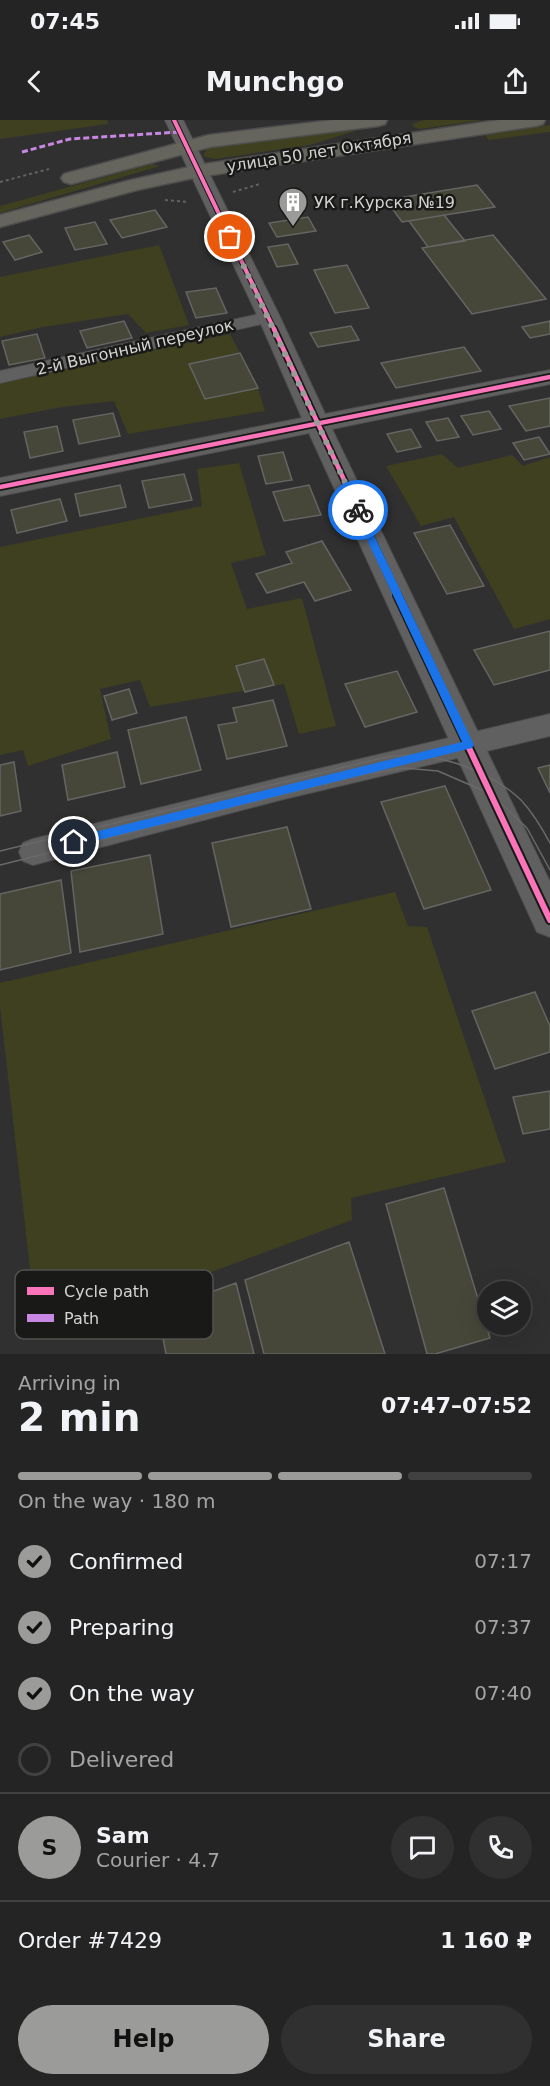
<!DOCTYPE html>
<html lang="en">
<head>
<meta charset="utf-8">
<style>
  body { margin:0; font-family:"DejaVu Sans",sans-serif; background:#303031; color:#f1f3f6; height:100vh; display:flex; flex-direction:column; font-size:22px; white-space:nowrap }
  * { box-sizing:border-box; margin:0 }
  p { font-size:20px; color:#a3a4a6 }
  .icon { flex:none; width:33px; height:33px; fill:none; stroke:currentColor; stroke-width:2; stroke-linecap:round; stroke-linejoin:round }
  .map { position:relative; height:1234px; overflow:hidden }
  .panel { display:flex; flex-direction:column; background:#242424; flex:1 }
  .panel>* { flex:none }
  .buttons { position:absolute; left:477px; top:1161px; display:grid; gap:12px }
  .buttons a { display:grid; place-items:center; width:54px; height:54px; border-radius:50%; background:#242424; box-shadow:0 6px 24px #0002,0 0 0 2px #414141; font-size:30px }
  .pin { position:absolute; display:grid; place-items:center; width:51px; height:51px; color:#fff; margin:-26px; border:3px solid #fff; border-radius:50%; box-shadow:0 2px 6px #0007 }
  .courier { position:absolute; display:grid; place-items:center; width:60px; height:60px; margin:-30px; border:4px solid #1a73e8; border-radius:50%; background:#fff; color:#222; box-shadow:0 2px 8px #0007 }
  .headline em { font-style:normal; font-weight:700 }
  .headline div { display:flex; flex-direction:column-reverse }
  .headline { display:flex; align-items:center; justify-content:space-between; height:102px; padding:0 18px }
  h1 { font-size:39px; font-weight:700; line-height:45px }
  .bar { display:grid; grid-template-columns:repeat(4,1fr); gap:9px 6px; align-content:center; height:72px; padding:0 18px }
  .bar i { height:8px; border-radius:4px; background:#414141 }
  .bar .current { background:#9b9b99 }
  .bar p { grid-column:span 4 }
  .line { display:flex; align-items:center; gap:15px; padding:0 18px; border-top:2px solid #414141 }
  .line div { flex:1 }
  .round { display:grid; place-items:center; flex:none; width:63px; height:63px; border-radius:32px; background:#303031 }
  ol { padding:0 18px; list-style:none }
  li { display:flex; align-items:center; gap:18px; height:66px }
  li p { margin-inline-start:auto }
  li .icon { padding:6px; border-radius:50%; background:#9b9b99; color:#111; stroke-width:4 }
  li:last-child { color:#a3a4a6 }
  li i { width:33px; height:33px; border:3px solid #414141; border-radius:50% }
  .cta { display:flex; gap:12px; margin-top:auto; padding:12px 18px }
  .cta a { flex:1; height:69px; border-radius:36px; background:#9b9b99; color:#111; font-size:24px; font-weight:700; line-height:69px; text-align:center }
  .cta a+a { background:#303031; color:#f1f3f6 }
  .status { display:flex; justify-content:space-between; align-items:center; height:42px; padding:0 30px; background:#242424; direction:ltr }
  .status svg { height:16px; fill:currentColor }
  header { display:flex; justify-content:space-between; align-items:center; height:78px; padding:0 18px; background:#242424; font-size:27px; font-weight:700 }
  .map>svg:first-child { display:block }
</style>
</head>
<body>
<div class="status"><b>07:45</b><svg viewBox="0 0 49 12"><path d="M0 12V9h3v3zM5 12V6h3v6zM10 12V3h3v9zM15 12V0h3v12zM26 1h20v11H26zM47 4h2v5h-2z"/></svg></div>
<header><svg class="icon" aria-label="back" viewBox="0 0 24 24"><path d="M15 5l-7 7 7 7"/></svg>Munchgo<svg class="icon" aria-label="share" viewBox="0 0 24 24"><path d="M12 15V3M7 8l5-5 5 5M5 13v7h14v-7"/></svg></header>
<div class="map">
<svg width="550" height="1234" viewBox="0 0 550 1234">
  <rect width="100%" height="100%" fill="#303030"/>
  <path fill="#3e401f" d="M0,0H107L108,4L0,19Z
    M424,0H483L420,9L414,7L412,4Z
    M550,5V12L489,20L485,15Z
    M350,9L355,11L310,25L216,39L205,37L203,35L207,29L213,27Z
    M152,44L160,46L0,93V86Z
    M159,125L189,205L146,213L128,194L43,207L0,217V157Z
    M230,214L240,233L189,244L205,279L258,268L265,291L128,314L114,281L62,287L0,299V261Z
    M442,334L458,348L512,335L523,346L550,337V499L514,509L454,397L421,406L386,346Z
    M239,343L266,435L231,443L247,489L302,478L336,606L299,614L284,564L150,587L140,560L100,569L111,619L28,646L23,630L0,635V427L202,386L197,349Z
    M395,772L408,806L427,807L506,1042L351,1078L352,1100L130,1182L37,1209L0,887V863Z"/>
  <path fill="#464738" stroke="#656564" stroke-width="1.5" d="M477,65L495,87L402,102L386,80Z
    M155,90L167,107L122,118L110,100Z
    M444,95L465,121L428,127L409,101Z
    M308,97L316,111L277,117L269,103Z
    M95,102L107,124L75,130L65,108Z
    M29,115L42,132L15,140L3,122Z
    M493,115L546,179L472,194L422,128Z
    M288,124L298,144L277,147L268,127Z
    M347,145L369,188L335,193L314,150Z
    M216,168L227,193L196,198L186,172Z
    M124,201L132,218L87,228L80,211Z
    M550,201V214L530,218L522,207Z
    M351,206L359,220L318,227L310,213Z
    M37,214L45,238L9,245L2,221Z
    M464,227L481,251L396,268L381,243Z
    M240,233L258,268L205,279L189,244Z
    M550,278V306L526,311L509,286Z
    M489,291L501,309L473,315L461,296Z
    M113,293L120,316L79,324L73,300Z
    M448,298L459,317L437,321L426,302Z
    M57,306L63,331L30,338L24,312Z
    M411,309L421,327L397,332L387,314Z
    M539,317L550,334L524,340L513,323Z
    M283,332L292,360L266,364L258,336Z
    M184,354L192,380L149,388L142,361Z
    M120,365L126,387L80,396L75,374Z
    M309,365L321,395L284,401L273,372Z
    M60,379L67,401L17,413L11,390Z
    M450,405L484,466L447,474L414,413Z
    M322,421L351,470L315,481L304,462L267,473L256,454L292,443L286,432Z
    M550,511V550L494,565L474,530Z
    M264,539L274,565L245,572L236,546Z
    M397,551L417,592L365,607L345,564Z
    M129,569L137,593L112,600L104,576Z
    M273,580L287,626L227,639L218,605L237,602L233,588Z
    M186,597L201,650L141,664L128,610Z
    M117,632L125,667L68,680L62,645Z
    M14,642L21,691L0,696V645Z
    M550,645V673L538,648Z
    M445,666L491,770L424,789L381,682Z
    M287,707L311,789L231,807L212,723Z
    M150,735L163,814L80,832L71,751Z
    M61,760L71,833L0,850V774Z
    M535,872L550,906V932L495,949L472,891Z
    M550,971V1009L523,1014L513,977Z
    M444,1068L490,1218L435,1234H427L386,1084Z
    M349,1122L385,1234H264L245,1160Z
    M236,1163L254,1234H166L158,1191Z"/>
  <g fill="none" stroke-linecap="round" stroke-linejoin="round">
    <g stroke="#4d4d4d" stroke-width="2">
      <path id="minor" d="M269,192L275,193L278,197L275,201L0,263V251Z
        M550,594V616L280,680L33,745L23,741L19,732L23,723L33,719L280,658Z"/>
    </g>
    <g stroke="#4d4d4d" stroke-width="2">
      <path id="tertiary" d="M165,0H183L280,197L325,294L550,250V264L332,309L550,762V817L537,812L309,313L0,376V358L302,298L258,197Z"/>
    </g>
    <g stroke="#4d4d4d" stroke-width="3">
      <path id="primary" d="M333,0H387L385,4L378,6L210,27L71,64L64,62L61,58L64,54L209,15Z
        M499,0H545L543,4L536,6L198,57L137,70L0,107V95L127,61L198,45Z"/>
    </g>
    <path stroke="#626262" stroke-width="2" stroke-dasharray="3 3" stroke-linecap="butt" d="M0,62L49,49
      M233,72L260,64
      M165,80L188,82"/>
    <use href="#minor" fill="#606060" fill-rule="evenodd"/>
    <use href="#tertiary" fill="#606060" fill-rule="evenodd"/>
    <use href="#primary" fill="#65655d" fill-rule="evenodd"/>
    <path stroke="#696969" stroke-width="1.5" d="M0,731L382,638C428,628 487,648 521,680C533,693 542,708 550,723
      M0,745L361,655L404,648L438,651L491,674L527,708L550,750"/>
    <path stroke="#c787e3" stroke-width="3" stroke-dasharray="6 3" stroke-linecap="butt" d="M22,32L70,19L179,12"/>
    <g stroke="#191918" stroke-width="6">
      <path id="cycleway-far2" d="M174,0L275,211"/>
    </g>
    <g stroke="#191918" stroke-width="8">
      <path id="cycleway-far1" d="M274,209L398,476
        M0,367L550,257"/>
    </g>
    <g stroke="#191918" stroke-width="10">
      <path id="cycleway" d="M397,475L550,800"/>
    </g>
    <use href="#cycleway-far2" stroke="#fb73b8" stroke-width="4"/>
    <use href="#cycleway-far1" stroke="#fb73b8" stroke-width="4.5"/>
    <use href="#cycleway" stroke="#fb73b8" stroke-width="6"/>
  </g>
  <path fill="#1a73e8" d="M358,387L362,390L474,625L472,628L74,726L70,725V718L74,717L462,622L353,390Z"/>
  <g fill="none" stroke-linecap="round" stroke-linejoin="round">
    <path stroke="#9b9b99" stroke-width="6" stroke-dasharray="0 10.8" d="M230,117L358,390"/>
  </g>
  <defs>
    <g id="building-pin" transform="scale(1.5)"><path d="M0 17L-7.5 6A9.5 9.5 0 1 1 7.5 6Z" fill="#9b9b99" stroke="#191918"/><path d="M-4-6H4V6H1V3H-1V6H-4ZM-2.5-4.3h1.7v1.8h-1.7ZM.8-4.3h1.7v1.8H.8ZM-2.5-1h1.7V.8h-1.7ZM.8-1h1.7V.8H.8Z" fill="#fff"/></g>
  </defs>
  <g fill-rule="evenodd">
    <use href="#building-pin" x="293" y="82"/>
  </g>
  <g text-anchor="middle" dominant-baseline="central" stroke-width="5" stroke-linejoin="round" paint-order="stroke">
    <g font-size="16" fill="#d4d4d2" stroke="#191918">
      <text transform="translate(319 32) rotate(-9)">улица 50 лет Октября</text>
      <text transform="translate(135 227) rotate(-13)">2-й Выгонный переулок</text>
    </g>
    <g font-size="16" fill="#d4d4d2" stroke="#191918" text-anchor="start">
      <text x="314" y="82">УК г.Курска №19</text>
    </g>
  </g>
  <rect x="15" y="1150" width="198" height="69" rx="9" fill="#191918" stroke="#515150" stroke-width="1.5"/>
  <rect x="27" y="1167" width="27" height="8" fill="#fb73b8"/>
  <rect x="27" y="1194" width="27" height="8" fill="#c787e3"/>
  <g font-size="16" fill="#d4d4d2">
    <text x="64" y="1177">Cycle path</text>
    <text x="64" y="1204">Path</text>
  </g>
</svg>
<div class="buttons">
<a><svg class="icon" aria-label="layers" viewBox="0 0 24 24"><path d="M12 4l9 5-9 5-9-5zM3 14l9 5 9-5"/></svg></a>
</div>
<div class="pin" style="left:230px;top:117px;background:#ea580c"><svg class="icon" aria-label="bag" viewBox="0 0 24 24"><path d="M5 8h14l-1 12H6zM9 8a3 3 0 0 1 6 0"/></svg></div>
<div class="pin" style="left:74px;top:722px;background:#1f2937"><svg class="icon" aria-label="home" viewBox="0 0 24 24"><path d="M3 11l9-7 9 7M6 9v11h12V9"/></svg></div>
<div class="courier" style="left:358px;top:390px"><svg class="icon" aria-label="bike" viewBox="0 0 24 24"><circle cx="6" cy="16" r="4"/><circle cx="18" cy="16" r="4"/><path d="M6 16l4-8h5l3 8M10 8l3 8H6M13 5h3"/></svg></div>
</div>
<section class="panel">
<div class="headline"><div><h1>2 min</h1><p>Arriving in</p></div><em>07:47–07:52</em></div>
<div class="bar"><i class="current"></i><i class="current"></i><i class="current"></i><i></i><p>On the way · 180 m</p></div>
<ol>
<li><svg class="icon" aria-label="check" viewBox="0 0 24 24"><path d="M5 12l5 5 9-10"/></svg>Confirmed<p>07:17</p></li>
<li><svg class="icon" aria-label="check" viewBox="0 0 24 24"><path d="M5 12l5 5 9-10"/></svg>Preparing<p>07:37</p></li>
<li><svg class="icon" aria-label="check" viewBox="0 0 24 24"><path d="M5 12l5 5 9-10"/></svg>On the way<p>07:40</p></li>
<li><i></i>Delivered</li>
</ol>
<div class="line" style="height:108px"><b class="round" style="background:#9b9b99;color:#111">S</b><div><b>Sam</b><p>Courier · 4.7</p></div><a class="round"><svg class="icon" aria-label="chat" viewBox="0 0 24 24"><path d="M4 5h16v11H9l-5 4z"/></svg></a><a class="round"><svg class="icon" aria-label="phone" viewBox="0 0 24 24"><path d="M5 4h4l2 5-3 2q2 4 5 5l2-3 5 2v4C11 20 4 13 5 4z"/></svg></a></div>
<div class="line" style="height:78px"><div>Order #7429</div><b>1 160 ₽</b></div>
<div class="cta"><a>Help</a><a>Share</a></div>
</section>
</body>
</html>
